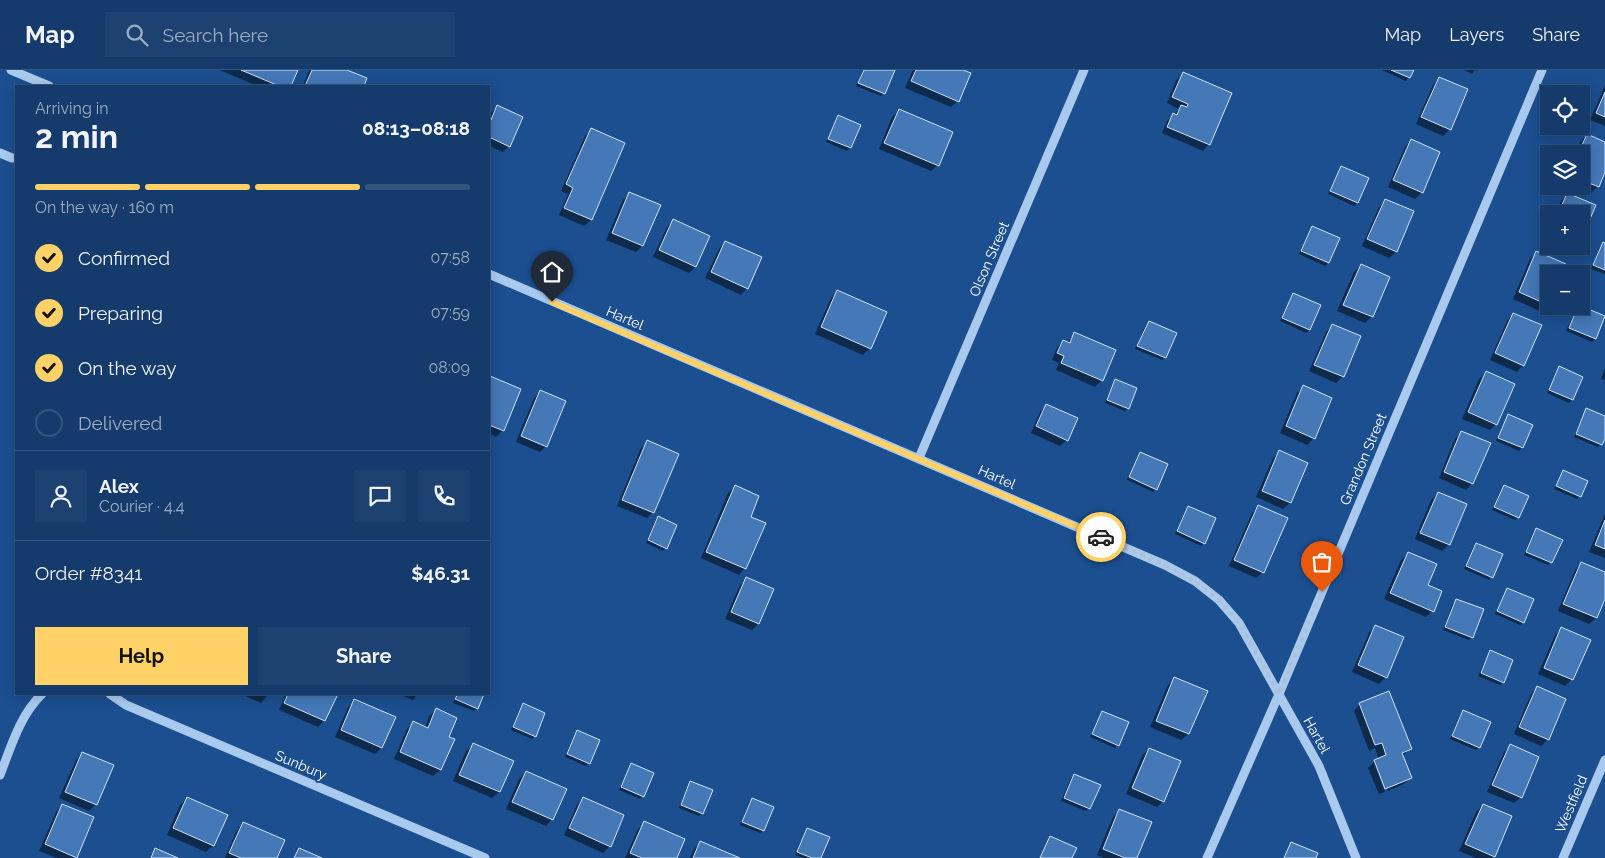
<!DOCTYPE html>
<html lang="en">
<head>
<meta charset="utf-8">
<style>
  body { margin:0; font-family:Raleway,sans-serif; background:#1d4271; color:#f1f3f6; height:100vh; display:flex; flex-direction:column; font-size:19px; white-space:nowrap }
  * { box-sizing:border-box; margin:0 }
  p { font-size:16px; color:#9dadc1 }
  .icon { flex:none; width:28px; height:28px; fill:none; stroke:currentColor; stroke-width:2; stroke-linecap:round; stroke-linejoin:round }
  .map { position:relative; flex:1; overflow:hidden }
  .drawer { position:absolute; left:15px; top:15px; width:475px; height:610px; display:flex; flex-direction:column; background:#143b6b; border-radius:0px; box-shadow:0 2px 12px #0003,0 0 0 1px #33557e }
  .drawer>* { flex:none }
  .tools { position:absolute; left:1540px; top:15px; display:grid; gap:10px }
  .tools a { display:grid; place-items:center; width:50px; height:50px; border-radius:0px; background:#143b6b; box-shadow:0 2px 12px #0003,0 0 0 1px #33557e; font-size:25px }
  .pin { position:absolute; display:grid; place-items:center; width:42px; height:42px; color:#fff; margin:-51px -21px; border-radius:50% 50% 50% 0; rotate:-45deg; box-shadow:0 0 5px #0007 }
  .pin .icon { rotate:45deg }
  .courier { position:absolute; display:grid; place-items:center; width:50px; height:50px; margin:-25px; border:4px solid #ffd166; border-radius:50%; background:#fff; color:#222; box-shadow:0 1px 6px #0007 }
  .headline em { font-style:normal; font-weight:700 }
  .headline div { display:flex; flex-direction:column-reverse }
  .headline { display:flex; align-items:center; justify-content:space-between; height:85px; padding:0 20px }
  h1 { font-size:32px; font-weight:700; line-height:38px }
  .bar { display:grid; grid-template-columns:repeat(4,1fr); gap:8px 5px; align-content:center; height:60px; padding:0 20px }
  .bar i { height:6px; border-radius:4px; background:#33557e }
  .bar .active { background:#ffd166 }
  .bar p { grid-column:span 4 }
  .line { display:flex; align-items:center; gap:12px; padding:0 20px; border-top:1px solid #33557e }
  .line div { flex:1 }
  .round { display:grid; place-items:center; flex:none; width:52px; height:52px; border-radius:0px; background:#1d4271 }
  ol { padding:0 20px; list-style:none }
  li { display:flex; align-items:center; gap:15px; height:55px }
  li p { margin-inline-start:auto }
  li .icon { padding:5px; border-radius:50%; background:#ffd166; color:#111; stroke-width:4 }
  li:last-child { color:#9dadc1 }
  li i { width:28px; height:28px; border:2px solid #33557e; border-radius:50% }
  .action { display:flex; gap:10px; margin-top:auto; padding:10px 20px }
  .action a { flex:1; height:58px; border-radius:0px; background:#ffd166; color:#111; font-size:20px; font-weight:700; line-height:58px; text-align:center }
  .action a+a { background:#1d4271; color:#f1f3f6 }
  header { display:flex; align-items:center; gap:30px; box-sizing:border-box; height:70px; padding:0 25px; background:#143b6b; border-bottom:1px solid #33557e }
  header strong { font-size:24px }
  nav { display:flex; gap:28px; margin-inline-start:auto; font-size:18px }
  .search { width:350px; height:45px; background:#1d4271; display:flex; align-items:center; gap:12px; box-sizing:border-box; padding:0 18px; border-radius:0px; color:#9dadc1; font-size:19px }
  .map>svg:first-child { display:block }
</style>
</head>
<body>
<header>
<strong>Map</strong>
<div class="search"><svg class="icon" aria-label="search" viewBox="0 0 24 24"><circle cx="10" cy="10" r="6"/><path d="M15 15l6 6"/></svg>Search here</div>
<nav><a>Map</a><a>Layers</a><a>Share</a></nav>
</header>
<div class="map">
<svg width="1605" height="788" viewBox="0 0 1605 788">
  <rect width="100%" height="100%" fill="#1b4f8f"/>
  <path fill="#0007" d="M219,0H296L290,16H258Z
    M309,0H343L365,9L363,16H303Z
    M863,0H892L884,23L881,26L856,16Z
    M913,0H960L958,31L951,37L905,18Z
    M1382,0H1413L1406,11Z
    M1464,0H1475L1472,4Z
    M1183,4L1209,74L1203,81L1162,63L1167,51L1179,39L1167,33L1176,10Z
    M1439,8L1450,59L1443,66L1416,54L1433,15Z
    M1605,15V56L1590,50Z
    M497,37L509,76L503,82L489,76V49L491,43Z
    M899,41L938,95L931,101L879,79L892,47Z
    M838,47L859,55L850,78L847,81L826,72L836,49Z
    M591,60L624,74L591,150L584,156L559,145L568,124L561,121L585,66Z
    M1587,65L1605,73V99L1598,116L1591,123L1575,116H1581V84H1576L1580,72Z
    M1411,71L1422,122L1415,129L1388,117L1405,77Z
    M1342,97L1368,109L1357,133L1354,136L1328,124L1339,100Z
    M630,123L642,176L636,182L606,170L623,130Z
    M1567,124L1594,136L1581,144H1555L1561,131Z
    M1385,130L1396,182L1389,188L1362,176L1379,137Z
    M673,151L709,167L695,197L689,203L653,187L667,157Z
    M1313,157L1339,169L1328,193L1325,196L1299,184L1310,160Z
    M1549,159V172L1544,170Z
    M725,172L747,218L741,225L705,208L719,179Z
    M1603,174L1605,175V204L1591,199L1600,177Z
    M1558,176H1577L1571,182Z
    M1536,183L1549,204V230L1547,234L1540,241L1513,229L1530,189Z
    M1361,195L1388,207L1371,247L1365,253L1337,241L1354,202Z
    M838,221L870,278L863,285L815,264L831,228Z
    M1294,224L1320,236L1309,260L1306,263L1280,251L1291,227Z
    M1579,236L1604,247L1595,269L1592,272L1566,261L1576,239Z
    M1513,244L1523,295L1517,302L1490,290L1507,251Z
    M1149,252L1165,287L1162,290L1135,279L1146,255Z
    M1332,256L1343,306L1336,313L1309,301L1326,262Z
    M1075,263L1102,310L1095,317L1056,300L1059,293L1052,290L1057,278L1063,271L1067,273Z
    M1559,298L1572,330L1569,333L1547,323L1556,301Z
    M1605,298V310L1601,309Z
    M1486,303L1496,354L1490,360L1462,349L1479,309Z
    M490,307L519,320L503,360L496,367L489,363V309Z
    M1116,311L1128,338L1125,341L1105,333L1113,314Z
    M1303,317L1314,368L1307,375L1280,363L1297,323Z
    M541,321L546,376L540,382L516,372L534,328Z
    M1047,335L1067,370L1060,376L1031,363L1040,342Z
    M1587,340L1605,348V366L1598,377L1574,367L1584,343Z
    M1509,346L1531,356L1522,378L1519,381L1496,371L1506,349Z
    M1462,362L1472,413L1466,420L1439,408L1455,369Z
    M648,372L653,442L647,448L617,436L641,378Z
    M1279,382L1307,393L1290,433L1283,439L1256,427L1273,388Z
    M1140,384L1156,419L1153,422L1127,410L1137,387Z
    M1564,402L1580,426L1577,429L1554,419L1561,405Z
    M1504,416L1518,447L1515,450L1492,440L1501,419Z
    M735,417L749,447L745,498L739,505L701,488L728,423Z
    M1438,423L1449,474L1442,481L1415,469L1431,430Z
    M1258,437L1263,502L1256,508L1229,496L1252,443Z
    M1188,438L1204,473L1201,476L1175,464L1185,441Z
    M1605,444V488L1589,482Z
    M658,447L666,478L663,481L646,473L655,450Z
    M1536,459L1551,492L1548,495L1524,485L1533,462Z
    M1476,474L1491,507L1489,510L1464,499L1473,477Z
    M1408,484L1427,516L1432,541L1426,547L1384,529L1401,490Z
    M1581,493L1605,503V531L1601,535L1596,548L1589,554L1558,541L1575,500Z
    M747,509L773,520L758,554L752,560L725,549L740,515Z
    M1508,519L1523,552L1520,555L1495,544L1505,522Z
    M1456,530L1472,567L1469,570L1443,560L1453,533Z
    M1375,556L1386,607L1379,614L1352,602L1369,563Z
    M1561,559L1572,609L1565,616L1538,604L1555,565Z
    M1491,582L1503,612L1500,615L1478,606L1488,585Z
    M1175,608L1206,621L1188,664L1181,670L1150,657L1168,615Z
    M1537,618L1548,669L1541,676L1514,664L1531,624Z
    M241,624H269L261,633Z
    M286,624H336L324,651L318,657L279,640Z
    M398,624H417L413,630Z
    M457,624H483L477,638L474,641L453,633Z
    M355,631L394,648L381,678L375,684L335,667L348,637Z
    M1360,634L1411,679L1402,686L1410,708L1404,714L1388,721L1377,693H1374L1385,722L1379,724L1368,698L1375,691L1379,690L1375,678L1369,681L1354,641Z
    M523,635L535,666L532,669L511,660L520,638Z
    M436,640L447,667L453,670L440,700L433,706L394,689L407,659L413,653L425,658L429,646Z
    M1103,642L1118,675L1115,678L1090,667L1100,645Z
    M1463,642L1479,677L1476,680L1450,669L1460,645Z
    M577,662L589,693L586,696L565,687L574,665Z
    M473,675L512,692L499,722L492,728L453,711L466,681Z
    M1510,676L1521,727L1514,733L1487,722L1504,682Z
    M1149,679L1163,731L1157,737L1126,724L1142,686Z
    M82,683L96,734L89,741L59,728L76,690Z
    M632,695L643,726L640,729L619,720L629,698Z
    M526,702L552,749L546,756L506,739L519,709Z
    M1074,706L1089,738L1086,741L1061,731L1071,708Z
    M691,712L702,743L699,746L679,738L688,715Z
    M583,728L610,776L603,783L564,765L577,735Z
    M187,729L213,776L206,782L167,765L180,735Z
    M752,729L763,760L760,763L740,755L749,732Z
    M62,735L76,787L75,788H57L39,781L56,742Z
    M1483,735L1510,747L1492,788H1476L1459,781L1476,742Z
    M1120,740L1135,788H1104L1097,785L1113,747Z
    M243,753L275,788H225L237,760Z
    M644,753L676,788H625L638,759Z
    M807,759L820,788H803L795,785L805,762Z
    M701,772L737,788H690L694,779Z"/>
  <path fill="#4478b7" stroke="#cfe3fa" d="M241,0H298L291,16H279Z
    M312,0H347L367,8L364,16H305Z
    M864,0H895L885,24L858,13Z
    M916,0H963L971,3L959,32L911,11Z
    M1391,0H1414L1410,8Z
    M1183,2L1232,23L1210,75L1167,57L1173,43L1177,45L1181,35L1187,37L1188,34L1172,27Z
    M1439,7L1468,19L1451,60L1421,47Z
    M1605,22V47L1596,43Z
    M497,35L523,47L510,77L489,67V49L491,50Z
    M899,39L953,62L939,96L884,73Z
    M838,45L861,55L851,78L828,69Z
    M591,58L625,73L592,150L564,138L573,118L566,114Z
    M1587,64L1605,72V102L1599,117L1581,110V84H1578Z
    M1411,69L1440,82L1423,123L1393,110Z
    M1341,96L1369,108L1358,133L1330,121Z
    M629,122L661,135L643,176L612,163Z
    M1567,123L1596,135L1581,170V144H1558Z
    M1385,129L1414,141L1397,182L1367,169Z
    M673,149L710,166L696,197L659,180Z
    M1312,156L1340,168L1329,193L1301,181Z
    M725,171L762,187L748,219L711,202Z
    M1603,172L1605,173V200L1593,195Z
    M1536,181L1566,194L1561,204H1549L1548,235L1519,222Z
    M1361,194L1390,207L1373,247L1343,235Z
    M837,220L887,242L871,279L821,257Z
    M1293,223L1321,235L1310,260L1282,248Z
    M1578,236H1581L1605,246L1596,269L1569,258Z
    M1513,243L1542,255L1524,296L1495,283Z
    M1149,251L1177,263L1166,288L1137,276Z
    M1332,254L1361,266L1344,307L1314,295Z
    M1074,262L1116,280L1103,311L1061,293L1064,286L1057,283L1063,270L1070,273Z
    M1559,296L1583,307L1573,330L1549,320Z
    M1486,301L1515,314L1497,355L1468,342Z
    M490,306L521,319L504,361L489,355Z
    M1115,309L1137,318L1129,339L1107,330Z
    M1303,315L1332,328L1315,369L1286,356Z
    M540,320L566,331L547,377L521,366Z
    M1046,334L1078,348L1068,371L1036,356Z
    M1586,338L1605,346V369L1602,375L1576,364Z
    M1508,344L1533,355L1523,378L1498,368Z
    M1461,361L1491,373L1473,414L1444,402Z
    M647,370L679,384L654,443L622,430Z
    M1279,380L1308,393L1291,433L1262,421Z
    M1140,382L1168,394L1157,420L1129,407Z
    M1563,400L1588,411L1581,427L1556,416Z
    M735,415L759,426L751,447L766,453L746,499L706,482Z
    M1504,415L1529,426L1519,448L1494,437Z
    M1438,422L1467,434L1450,475L1420,463Z
    M1258,435L1288,448L1264,503L1234,490Z
    M1188,436L1216,448L1205,474L1177,461Z
    M658,446L677,455L667,479L648,470Z
    M1605,450V479L1595,475Z
    M1536,458L1563,470L1552,493L1526,482Z
    M1476,473L1503,484L1493,508L1466,496Z
    M1408,482L1437,494L1428,515L1442,521L1434,542L1390,523Z
    M1581,492L1605,502V529L1597,548L1563,534Z
    M746,507L774,519L759,554L731,542Z
    M1507,518L1534,529L1524,553L1497,541Z
    M1456,529L1484,539L1473,568L1445,557Z
    M1375,555L1404,567L1387,608L1358,595Z
    M1561,557L1591,570L1573,610L1544,598Z
    M1490,580L1513,590L1504,613L1481,603Z
    M1174,607L1208,621L1189,664L1156,651Z
    M1537,616L1566,629L1549,670L1519,657Z
    M1389,621L1412,679L1402,683L1412,708L1385,719L1374,690L1386,685L1382,673L1375,675L1359,633Z
    M288,624H338L325,651L284,633Z
    M458,624H484L478,639L455,629Z
    M354,629L396,647L382,678L341,660Z
    M523,633L545,643L536,667L513,657Z
    M436,638L457,648L449,667L455,669L441,700L400,682L413,651L428,658Z
    M1463,640L1491,652L1480,678L1452,666Z
    M1102,641L1129,652L1119,676L1092,664Z
    M577,660L600,670L590,694L567,684Z
    M473,673L514,691L500,722L459,705Z
    M1510,674L1539,687L1522,728L1492,715Z
    M1149,678L1181,691L1164,732L1132,718Z
    M82,682L114,695L97,735L65,722Z
    M631,693L654,703L644,727L621,717Z
    M526,701L567,719L553,750L512,732Z
    M1074,704L1101,715L1090,739L1064,728Z
    M690,711L713,720L703,744L681,735Z
    M187,727L228,745L214,776L173,758Z
    M583,727L624,745L611,777L569,758Z
    M752,728L774,737L764,761L742,752Z
    M62,734L94,747L77,788L45,774Z
    M1483,734L1512,746L1495,787L1465,774Z
    M1119,739L1152,752L1137,788H1125L1103,779Z
    M644,751L685,769L677,788H642L630,783Z
    M243,752L285,770L277,788H241L229,783Z
    M807,758L830,767L821,788H812L797,782Z
    M1050,766L1077,778L1072,788H1040Z
    M700,771L740,788H693Z
    M1291,772L1318,783L1316,788H1284Z
    M155,778L178,788H151Z
    M299,778L322,788H294Z"/>
  <g fill="none" stroke-linecap="round" stroke-linejoin="round">
    <path stroke="#a9c9ee" stroke-width="9" d="M11,0L49,16
      M0,83L12,88
      M489,204L1165,495L1195,511L1219,530L1239,553L1319,696L1356,788
      M919,388L1084,0
      M110,624L126,635L485,788
      M0,705C11,677 20,645 42,624
      M1207,788L1279,624L1542,0
      M1563,788L1605,690"/>
  </g>
  <g fill="none" stroke-linecap="round" stroke-linejoin="round">
    <path stroke="#afc1d8" stroke-width="5" stroke-dasharray="0 9" d="M1101,467L1165,495L1195,512L1219,530L1239,553L1279,624L1322,522"/>
    <path stroke="#ffd166" stroke-width="6" d="M552,232L1101,467"/>
  </g>
  <g text-anchor="middle" dominant-baseline="central" stroke-width="4" stroke-linejoin="round" paint-order="stroke">
    <g font-size="14" fill="#fff" stroke="#1b4f8f">
      <text transform="translate(989 189) rotate(-67)">Olson Street</text>
      <text transform="translate(625 248) rotate(23)">Hartel</text>
      <text transform="translate(1363 389) rotate(-67)">Grandon Street</text>
      <text transform="translate(997 407) rotate(24)">Hartel</text>
      <text transform="translate(1317 665) rotate(61)">Hartel</text>
      <text transform="translate(301 695) rotate(23)">Sunbury</text>
      <text transform="translate(1571 734) rotate(-67)">Westfield</text>
    </g>
  </g>
</svg>
<div class="tools">
<a><svg class="icon" aria-label="locate" viewBox="0 0 24 24"><circle cx="12" cy="12" r="6"/><path d="M12 2v4M12 18v4M2 12h4M18 12h4"/></svg></a>
<a><svg class="icon" aria-label="layers" viewBox="0 0 24 24"><path d="M12 4l9 5-9 5-9-5zM3 14l9 5 9-5"/></svg></a>
<a>+</a>
<a>−</a>
</div>
<div class="pin" style="left:1322px;top:522px;background:#ea580c"><svg class="icon" aria-label="bag" viewBox="0 0 24 24"><path d="M5 8h14l-1 12H6zM9 8a3 3 0 0 1 6 0"/></svg></div>
<div class="pin" style="left:552px;top:232px;background:#1f2937"><svg class="icon" aria-label="home" viewBox="0 0 24 24"><path d="M3 11l9-7 9 7M6 9v11h12V9"/></svg></div>
<div class="courier" style="left:1101px;top:467px"><svg class="icon" aria-label="car" viewBox="0 0 24 24"><path d="M5 17H2v-5l4-1 3-4h7l3 4 3 1v5h-3M9 17h6M6 11h13"/><circle cx="7" cy="17" r="2"/><circle cx="17" cy="17" r="2"/></svg></div>
<section class="drawer">
<div class="headline"><div><h1>2 min</h1><p>Arriving in</p></div><em>08:13–08:18</em></div>
<div class="bar"><i class="active"></i><i class="active"></i><i class="active"></i><i></i><p>On the way · 160 m</p></div>
<ol>
<li><svg class="icon" aria-label="check" viewBox="0 0 24 24"><path d="M5 12l5 5 9-10"/></svg>Confirmed<p>07:58</p></li>
<li><svg class="icon" aria-label="check" viewBox="0 0 24 24"><path d="M5 12l5 5 9-10"/></svg>Preparing<p>07:59</p></li>
<li><svg class="icon" aria-label="check" viewBox="0 0 24 24"><path d="M5 12l5 5 9-10"/></svg>On the way<p>08:09</p></li>
<li><i></i>Delivered</li>
</ol>
<div class="line" style="height:90px"><a class="round"><svg class="icon" aria-label="person" viewBox="0 0 24 24"><circle cx="12" cy="8" r="4"/><path d="M4 21q1-7 8-7t8 7"/></svg></a><div><b>Alex</b><p>Courier · 4.4</p></div><a class="round"><svg class="icon" aria-label="chat" viewBox="0 0 24 24"><path d="M4 5h16v11H9l-5 4z"/></svg></a><a class="round"><svg class="icon" aria-label="phone" viewBox="0 0 24 24"><path d="M5 4h4l2 5-3 2q2 4 5 5l2-3 5 2v4C11 20 4 13 5 4z"/></svg></a></div>
<div class="line" style="height:65px"><div>Order #8341</div><b>$46.31</b></div>
<div class="action"><a>Help</a><a>Share</a></div>
</section>
</div>
</body>
</html>
